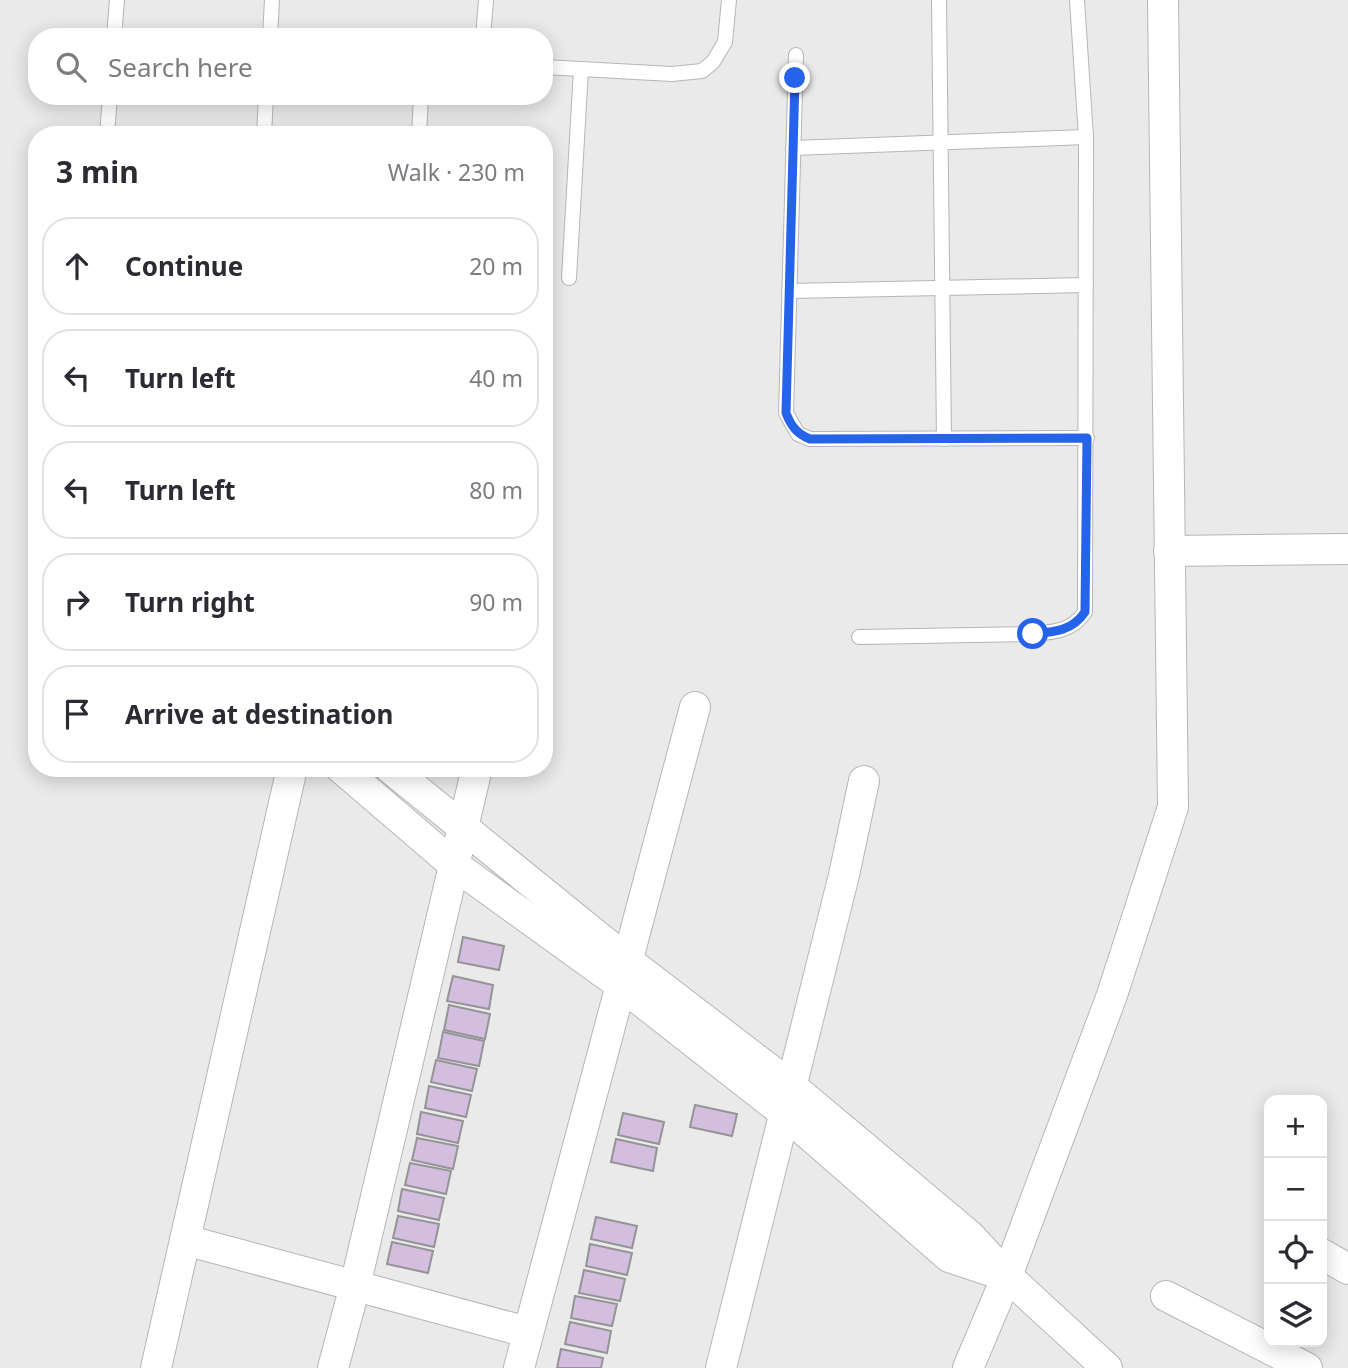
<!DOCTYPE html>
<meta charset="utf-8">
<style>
body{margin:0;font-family:"Noto Sans",sans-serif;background:#f7f7f7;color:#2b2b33}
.controls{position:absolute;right:21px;bottom:21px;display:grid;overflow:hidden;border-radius:14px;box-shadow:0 4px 18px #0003}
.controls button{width:63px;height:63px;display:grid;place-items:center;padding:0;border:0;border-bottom:2px solid #e1e1e2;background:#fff;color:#2b2b33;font:35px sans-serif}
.stop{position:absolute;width:21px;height:21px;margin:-16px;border:5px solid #2563eb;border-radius:50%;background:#fff}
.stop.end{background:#2563eb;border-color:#fff;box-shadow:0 2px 7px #0008}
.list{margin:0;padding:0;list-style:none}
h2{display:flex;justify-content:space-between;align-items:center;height:91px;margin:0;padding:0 28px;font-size:30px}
h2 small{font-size:23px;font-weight:400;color:#7c7c81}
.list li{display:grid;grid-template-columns:46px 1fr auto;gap:21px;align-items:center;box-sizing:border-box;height:98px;margin:0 14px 14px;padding:0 14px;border:2px solid #e1e1e2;border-radius:28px}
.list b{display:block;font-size:26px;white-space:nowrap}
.list em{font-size:23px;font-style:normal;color:#7c7c81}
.icon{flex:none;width:38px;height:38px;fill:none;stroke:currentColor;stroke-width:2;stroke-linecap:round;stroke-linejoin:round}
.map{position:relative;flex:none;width:1348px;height:1368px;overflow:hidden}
.search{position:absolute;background:#fff;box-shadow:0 4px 18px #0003;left:28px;top:28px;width:525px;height:77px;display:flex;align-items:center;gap:18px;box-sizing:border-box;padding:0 24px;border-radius:28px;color:#7c7c81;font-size:26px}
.panel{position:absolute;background:#fff;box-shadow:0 4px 18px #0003;left:28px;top:126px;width:525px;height:651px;border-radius:28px}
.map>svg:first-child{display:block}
</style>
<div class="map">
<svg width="1348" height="1368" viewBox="0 0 1348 1368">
<rect width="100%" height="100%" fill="#eaeaeb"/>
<g fill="#d4bee0" stroke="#949495" stroke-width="2">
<polygon points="463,937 504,946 499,970 458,962"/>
<polygon points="453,976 493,985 489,1009 447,1001"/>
<polygon points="449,1005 490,1014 485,1039 444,1030"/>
<polygon points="443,1032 484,1041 479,1066 438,1058"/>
<polygon points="436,1060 477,1069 472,1091 431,1082"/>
<polygon points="429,1086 471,1095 466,1117 425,1108"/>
<polygon points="695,1105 737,1114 732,1136 690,1127"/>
<polygon points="421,1112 463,1121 458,1143 417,1134"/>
<polygon points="623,1113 664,1122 659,1144 618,1135"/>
<polygon points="417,1138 458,1146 453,1169 412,1160"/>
<polygon points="616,1139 657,1148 653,1171 611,1162"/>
<polygon points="410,1163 451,1171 446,1194 405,1185"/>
<polygon points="402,1189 444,1198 439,1220 398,1211"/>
<polygon points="398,1216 439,1224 434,1247 393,1238"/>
<polygon points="596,1217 637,1226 632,1248 591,1239"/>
<polygon points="392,1242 433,1251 428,1273 387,1264"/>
<polygon points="590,1244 632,1253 627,1275 586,1266"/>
<polygon points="584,1270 625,1279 620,1301 579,1293"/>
<polygon points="575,1296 617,1304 612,1326 571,1318"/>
<polygon points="570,1322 611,1331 607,1353 565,1344"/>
<polygon points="561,1349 603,1358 601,1368 557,1368"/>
</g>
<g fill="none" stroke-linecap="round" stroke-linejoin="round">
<g stroke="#b6b6b8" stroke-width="16">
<g id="service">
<polyline points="939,0 944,439"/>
<polyline points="114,37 117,0"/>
<polyline points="270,37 272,0"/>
<polyline points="483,37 486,0"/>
<polyline points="796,55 786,413 798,434 810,439 1087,438"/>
<polyline points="544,67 672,74 702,71 713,62 725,42 729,0"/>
<polyline points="107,135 110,96"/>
<polyline points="264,135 266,96"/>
<polyline points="419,135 421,96"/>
<polyline points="793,148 1086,137"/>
<polyline points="569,278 581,69"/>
<polyline points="789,291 1086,285"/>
<path d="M 859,637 L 1033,634 C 1055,632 1072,631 1085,612 L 1086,137 L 1077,0"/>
</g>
</g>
<g stroke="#b6b6b8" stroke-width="32">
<g id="minor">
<polyline points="1169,551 1348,549"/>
<polyline points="341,768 453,864 622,986 783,1112 949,1257 1003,1275"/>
<polyline points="390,768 628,961 790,1085 969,1235 1007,1276 1107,1368"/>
<polyline points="185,1240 527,1332"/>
<polyline points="1322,1254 1348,1269"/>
<polyline points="1166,1296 1307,1368"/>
<polyline points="156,1368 292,768"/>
<polyline points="333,1368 355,1286 477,768"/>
<polyline points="519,1368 695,707"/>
<polyline points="721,1368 844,875 864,781"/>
<polyline points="968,1368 1007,1276 1112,995 1173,807 1163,0"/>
</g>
</g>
<use href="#service" stroke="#fff" stroke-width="14"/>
<use href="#minor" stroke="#fff" stroke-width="30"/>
</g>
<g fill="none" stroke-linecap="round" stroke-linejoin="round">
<path stroke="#2563eb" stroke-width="9" d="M 795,78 L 786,413 C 791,426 797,434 810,439 L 1087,438 L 1085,612 C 1072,631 1055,632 1033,634"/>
</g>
</svg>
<div class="controls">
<button>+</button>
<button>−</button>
<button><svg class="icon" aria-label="locate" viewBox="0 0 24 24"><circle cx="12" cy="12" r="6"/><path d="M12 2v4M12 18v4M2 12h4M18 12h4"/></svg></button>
<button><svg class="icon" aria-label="layers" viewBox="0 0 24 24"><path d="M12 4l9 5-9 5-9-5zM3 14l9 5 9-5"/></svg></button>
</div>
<div class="stop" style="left:1033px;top:634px"></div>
<div class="stop end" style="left:795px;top:78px"></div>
<div class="search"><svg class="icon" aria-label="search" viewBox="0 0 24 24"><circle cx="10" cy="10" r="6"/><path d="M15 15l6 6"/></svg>Search here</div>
<section class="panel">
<h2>3 min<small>Walk · 230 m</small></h2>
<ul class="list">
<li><svg class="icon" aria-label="ahead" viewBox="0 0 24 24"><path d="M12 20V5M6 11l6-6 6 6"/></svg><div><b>Continue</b></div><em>20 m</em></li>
<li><svg class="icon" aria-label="left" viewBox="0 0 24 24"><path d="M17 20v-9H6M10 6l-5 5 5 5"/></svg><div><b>Turn left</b></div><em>40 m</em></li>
<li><svg class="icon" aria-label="left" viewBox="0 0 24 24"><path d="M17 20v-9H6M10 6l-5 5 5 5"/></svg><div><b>Turn left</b></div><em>80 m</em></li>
<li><svg class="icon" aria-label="right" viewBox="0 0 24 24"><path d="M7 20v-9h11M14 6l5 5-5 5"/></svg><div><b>Turn right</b></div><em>90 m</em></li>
<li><svg class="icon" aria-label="arrive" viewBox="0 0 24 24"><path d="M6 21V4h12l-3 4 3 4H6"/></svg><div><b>Arrive at destination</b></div></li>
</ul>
</section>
</div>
